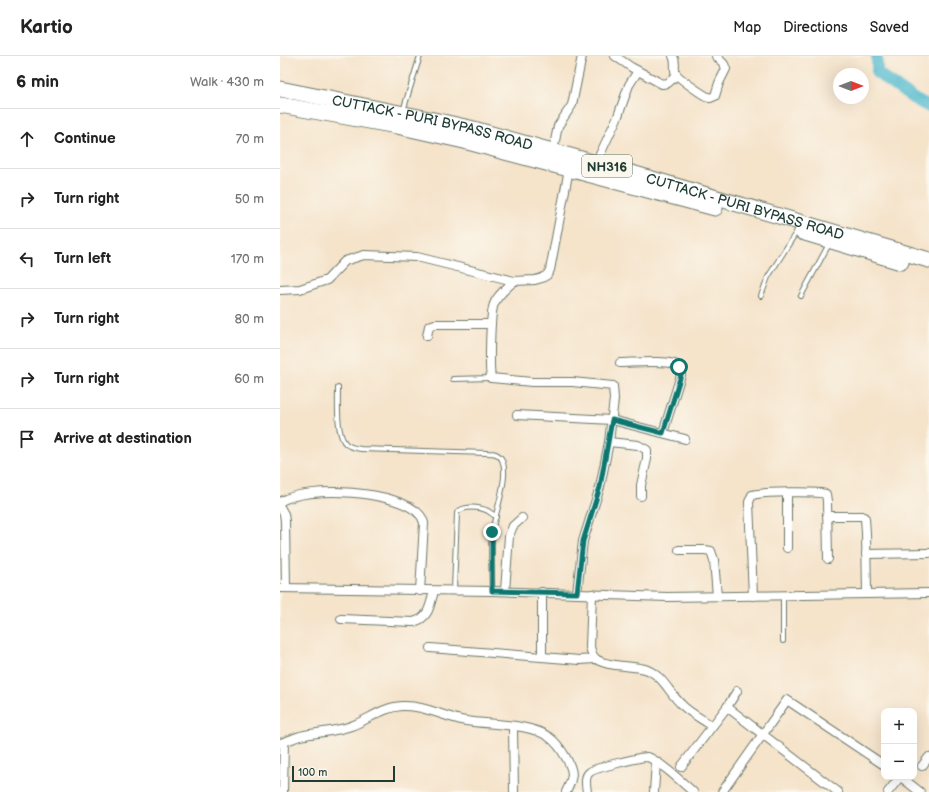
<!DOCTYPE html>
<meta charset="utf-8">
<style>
body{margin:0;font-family:"Balsamiq Sans",sans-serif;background:#f6f6f6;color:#222}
.controls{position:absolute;right:12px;bottom:12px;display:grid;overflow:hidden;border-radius:8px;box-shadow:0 4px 16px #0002}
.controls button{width:36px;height:36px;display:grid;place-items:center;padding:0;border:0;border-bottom:1px solid #e0e0e0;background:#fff;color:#222;font:20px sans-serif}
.compass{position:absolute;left:553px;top:12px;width:36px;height:36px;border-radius:50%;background:#fff;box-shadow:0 4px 16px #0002;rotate:90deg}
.scale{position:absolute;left:12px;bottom:10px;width:103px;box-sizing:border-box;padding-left:4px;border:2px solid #1f3d34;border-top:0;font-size:11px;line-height:14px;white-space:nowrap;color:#1f3d34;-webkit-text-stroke:3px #fbf7ec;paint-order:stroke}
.stop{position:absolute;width:12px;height:12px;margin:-9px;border:3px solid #0f766e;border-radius:50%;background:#fff}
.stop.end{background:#0f766e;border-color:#fff;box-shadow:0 1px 4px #0008}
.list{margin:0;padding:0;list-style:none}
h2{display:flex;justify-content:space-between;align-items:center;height:52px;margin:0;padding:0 16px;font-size:17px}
h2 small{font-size:13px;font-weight:400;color:#767676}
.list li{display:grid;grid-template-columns:26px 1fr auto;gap:12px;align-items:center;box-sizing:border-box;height:60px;padding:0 16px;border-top:1px solid #e0e0e0}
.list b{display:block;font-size:15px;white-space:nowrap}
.list em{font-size:13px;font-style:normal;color:#767676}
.icon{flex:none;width:22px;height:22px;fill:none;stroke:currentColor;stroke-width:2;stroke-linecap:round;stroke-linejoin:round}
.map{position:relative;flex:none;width:649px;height:736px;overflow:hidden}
header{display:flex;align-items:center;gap:24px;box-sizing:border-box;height:56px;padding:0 20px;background:#fff;border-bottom:1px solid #e0e0e0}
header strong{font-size:19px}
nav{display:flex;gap:22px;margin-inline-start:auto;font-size:14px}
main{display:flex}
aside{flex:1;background:#fff}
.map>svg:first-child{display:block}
</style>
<header>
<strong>Kartio</strong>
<nav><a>Map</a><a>Directions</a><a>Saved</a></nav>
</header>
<main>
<aside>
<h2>6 min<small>Walk · 430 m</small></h2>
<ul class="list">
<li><svg class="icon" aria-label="ahead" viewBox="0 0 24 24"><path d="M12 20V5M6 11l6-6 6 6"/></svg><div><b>Continue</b></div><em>70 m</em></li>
<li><svg class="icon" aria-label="right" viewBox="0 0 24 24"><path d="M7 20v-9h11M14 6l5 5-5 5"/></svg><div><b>Turn right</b></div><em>50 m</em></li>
<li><svg class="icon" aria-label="left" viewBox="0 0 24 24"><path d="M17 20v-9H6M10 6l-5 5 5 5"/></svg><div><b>Turn left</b></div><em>170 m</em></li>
<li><svg class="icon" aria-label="right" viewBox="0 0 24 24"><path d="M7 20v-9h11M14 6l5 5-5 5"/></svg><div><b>Turn right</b></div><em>80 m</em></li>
<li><svg class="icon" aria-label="right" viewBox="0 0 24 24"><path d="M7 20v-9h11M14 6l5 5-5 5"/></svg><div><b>Turn right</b></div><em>60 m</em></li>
<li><svg class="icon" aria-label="arrive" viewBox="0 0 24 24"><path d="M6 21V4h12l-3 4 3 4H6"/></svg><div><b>Arrive at destination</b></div></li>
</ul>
</aside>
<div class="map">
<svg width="649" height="736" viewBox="0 0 649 736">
<rect width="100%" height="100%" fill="#fbf7ec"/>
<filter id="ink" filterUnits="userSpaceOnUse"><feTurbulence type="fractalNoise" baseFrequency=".025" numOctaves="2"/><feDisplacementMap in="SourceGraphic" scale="8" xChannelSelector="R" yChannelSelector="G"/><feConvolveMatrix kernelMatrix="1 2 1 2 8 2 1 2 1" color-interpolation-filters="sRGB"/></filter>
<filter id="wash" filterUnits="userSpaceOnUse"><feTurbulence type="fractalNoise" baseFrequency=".012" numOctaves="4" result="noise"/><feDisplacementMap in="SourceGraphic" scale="16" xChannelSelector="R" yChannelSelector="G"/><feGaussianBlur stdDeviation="0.9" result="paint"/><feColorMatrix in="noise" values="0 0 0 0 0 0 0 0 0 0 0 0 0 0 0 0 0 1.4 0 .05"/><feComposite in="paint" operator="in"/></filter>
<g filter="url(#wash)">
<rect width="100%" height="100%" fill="#f5e3ca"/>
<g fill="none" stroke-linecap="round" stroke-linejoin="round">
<polyline stroke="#50b9ce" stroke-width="12" points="597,0 597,17 634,43 649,51"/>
</g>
</g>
<g filter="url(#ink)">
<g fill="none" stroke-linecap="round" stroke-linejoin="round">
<g stroke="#6a7768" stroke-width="6">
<g id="lane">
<polyline points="123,55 140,0"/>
<polyline points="481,240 488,221 517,175"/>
<polyline points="521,240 549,188"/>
<polyline points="173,323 211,322"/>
<path d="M 58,332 C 58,346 56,379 66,388 C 71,392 76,392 81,393 L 207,397 C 210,397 214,397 216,398 C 236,406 213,462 212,477 C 210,496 212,516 212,535"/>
<path d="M 174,534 L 177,457 C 183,449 200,451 208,455 C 211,457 214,459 216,461"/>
<polyline points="503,539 503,585"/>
</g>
</g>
<g stroke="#6a7768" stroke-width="10">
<g id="street">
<polyline points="335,0 351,11 382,28 388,27 397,19"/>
<path d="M 393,0 C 397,7 393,13 396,18 C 400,23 424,40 430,42 L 435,40 L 439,27 L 446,13 L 444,8 L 436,0"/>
<polyline points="273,95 278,70 292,49 302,0"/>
<polyline points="316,107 338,60 349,29 358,15"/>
<path d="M 234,225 C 228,231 217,239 214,248 C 210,257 209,311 211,322 L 252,326 L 292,326 L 333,330 L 334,343 L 329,386 L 320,431 L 303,485 L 297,537"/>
<polyline points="0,234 20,233 47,224 65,205 84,199 137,201 234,225 255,224 262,222 267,219 270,214 289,113"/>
<polyline points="147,280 149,270 155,268 211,268"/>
<path d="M 340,307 C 352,307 390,303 399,310 C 401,313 401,316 401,319 L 383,377"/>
<polyline points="237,359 332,364 405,383"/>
<polyline points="329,386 358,389 367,394 367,403 361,429 361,440"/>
<polyline points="507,437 507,492"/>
<path d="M 0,446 C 26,429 119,434 140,459 C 142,461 143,464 144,467 L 140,535"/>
<polyline points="0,451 4,458 5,465 6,532"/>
<polyline points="547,460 582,460 585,462 586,477 587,538"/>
<polyline points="399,494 425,494 431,495 434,504 437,540"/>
<polyline points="586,498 649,497"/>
<polyline points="0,532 212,535 387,541 649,537"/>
<polyline points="225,535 229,480 233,470 242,462"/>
<polyline points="262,536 262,601"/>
<path d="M 312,538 L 310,591 C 311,595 312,599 315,602 C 324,611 352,609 365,613 C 383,619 389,637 402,649 C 410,657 422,663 432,670"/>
<path d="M 473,540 L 469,446 L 472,439 C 481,436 538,435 546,438 L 547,445 L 548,503"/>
<path d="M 61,563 L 133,566 C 149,563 150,549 154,535"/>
<polyline points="150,592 299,604 315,603"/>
<polyline points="447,651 558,736"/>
<polyline points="233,671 234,736"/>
<path d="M 0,687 C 7,686 13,682 20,680 C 37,676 55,676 71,670 C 88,664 103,651 122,650 C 144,649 164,661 186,665 C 211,669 249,667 269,681 C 276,686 281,693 285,700 C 294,715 294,720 286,736"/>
<polyline points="642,710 649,701"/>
<polyline points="401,711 447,651 457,635"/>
<polyline points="621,721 640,736"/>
<polyline points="3,736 4,686"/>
<path d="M 307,736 C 306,729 304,720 310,716 C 314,712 361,701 367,701 C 378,703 404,728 413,736"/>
<polyline points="374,736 376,706"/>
<polyline points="442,736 507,644 604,709"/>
<polyline points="608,736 620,721"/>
</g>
</g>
<g stroke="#6a7768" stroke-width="17">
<g id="highway">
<path id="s1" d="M 0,33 L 154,64 L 190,72 L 355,118 L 649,204"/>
<polyline points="0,49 117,70 184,85 435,152"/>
<polyline points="522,176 621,206"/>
</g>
</g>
<use href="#lane" stroke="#fff" stroke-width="4"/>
<use href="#street" stroke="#fff" stroke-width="8"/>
<use href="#highway" stroke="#fff" stroke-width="15"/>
</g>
</g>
<g fill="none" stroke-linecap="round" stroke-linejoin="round" filter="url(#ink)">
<polyline stroke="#0f766e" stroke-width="5" points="212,476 212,535 297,537 303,485 320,431 332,364 383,377 401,319 401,314 399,311"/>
</g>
<g text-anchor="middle" stroke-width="3" stroke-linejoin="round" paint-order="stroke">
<rect fill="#fbf7ec" stroke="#61756b" stroke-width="1" x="302" y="99" width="50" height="22" rx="3"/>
<g font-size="13" font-weight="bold" fill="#1f3d34">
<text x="327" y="115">NH316</text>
</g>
<g font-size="14" fill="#1f3d34" stroke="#fbf7ec">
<text dy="5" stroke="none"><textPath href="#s1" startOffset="156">CUTTACK - PURI BYPASS ROAD</textPath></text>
<text dy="5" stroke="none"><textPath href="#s1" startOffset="480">CUTTACK - PURI BYPASS ROAD</textPath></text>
</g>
</g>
</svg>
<div class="controls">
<button>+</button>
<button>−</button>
</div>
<svg class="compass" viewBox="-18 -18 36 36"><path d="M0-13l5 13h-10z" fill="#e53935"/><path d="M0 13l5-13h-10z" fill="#767676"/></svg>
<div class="scale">100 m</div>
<div class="stop" style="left:399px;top:311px"></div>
<div class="stop end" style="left:212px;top:476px"></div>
</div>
</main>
